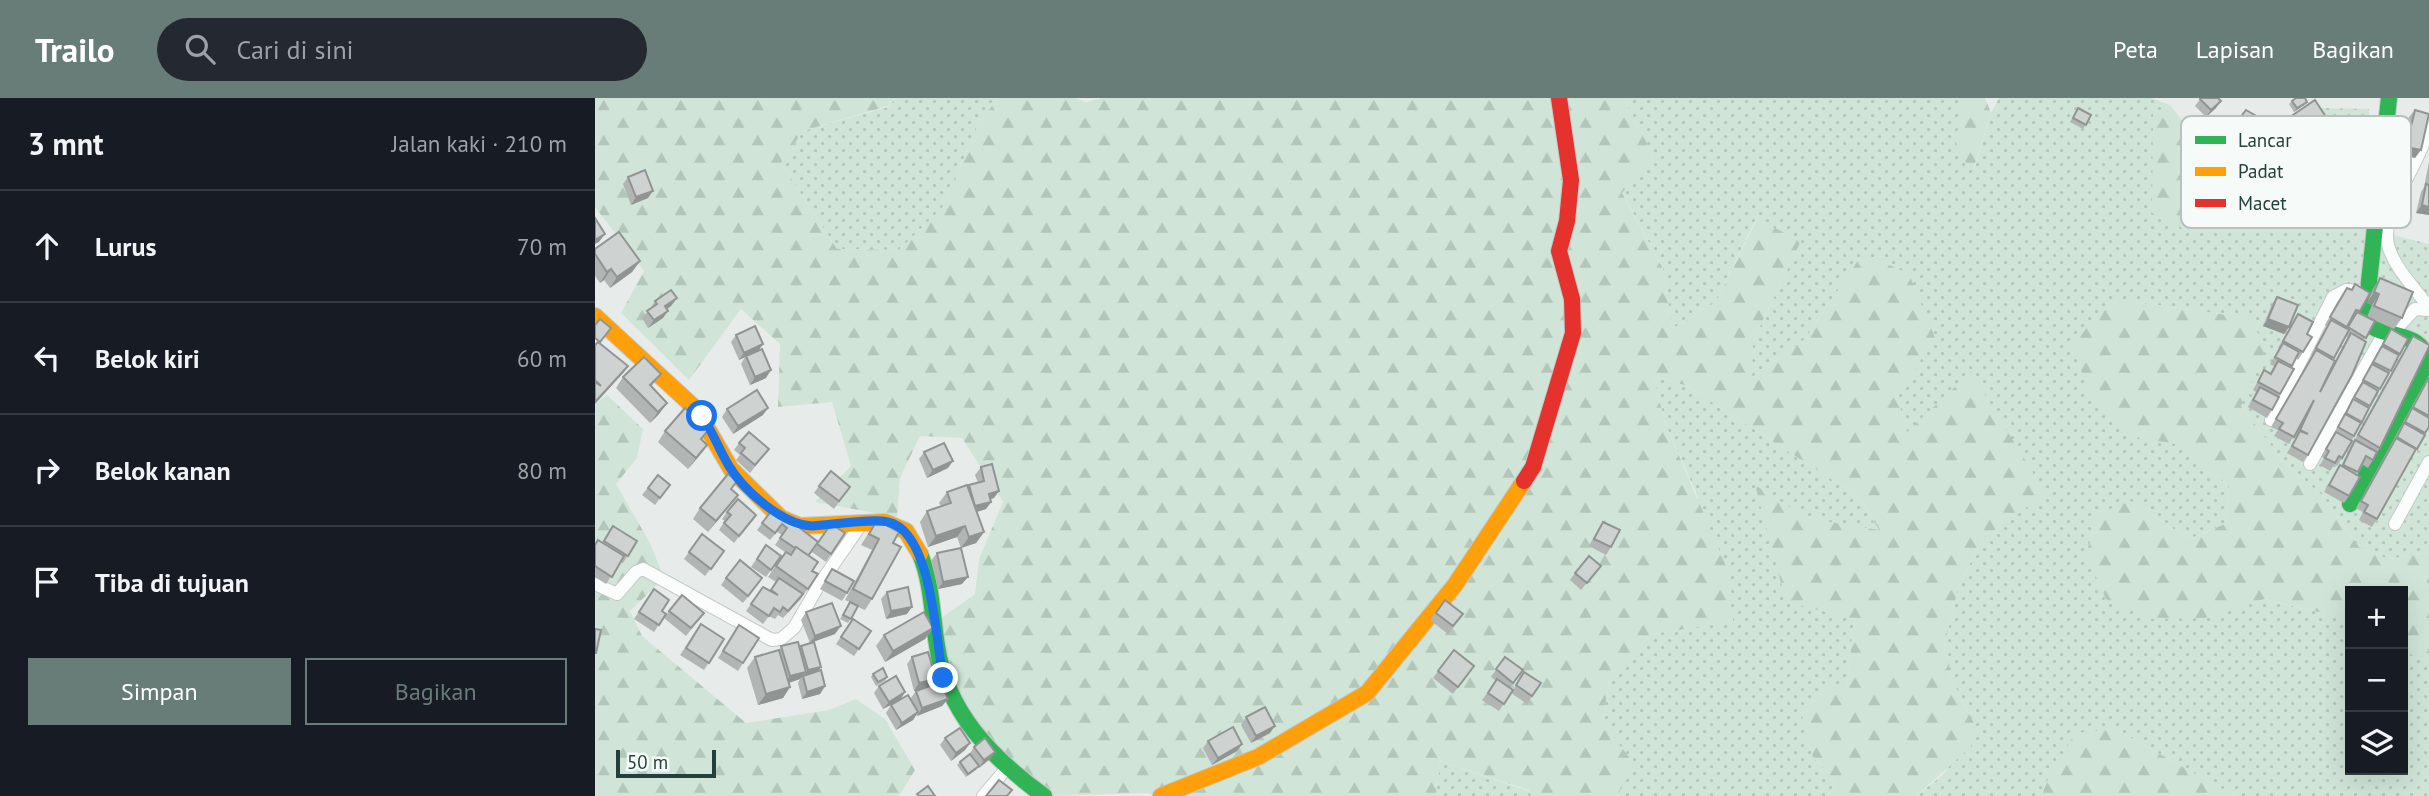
<!DOCTYPE html>
<html lang="id">
<meta charset="utf-8">
<style>
body{margin:0;font-family:"PT Sans",sans-serif;background:#242831;color:#f1f3f6}
.controls{position:absolute;right:21px;bottom:21px;display:grid;overflow:hidden;border-radius:0px;box-shadow:0 7px 28px #0002}
.controls button{width:63px;height:63px;display:grid;place-items:center;padding:0;border:0;border-bottom:2px solid #363941;background:#171b24;color:#f1f3f6;font:35px sans-serif}
.scale{position:absolute;left:21px;bottom:18px;width:100px;box-sizing:border-box;padding-left:7px;border:4px solid #24403a;border-top:0;font-size:19px;line-height:24px;white-space:nowrap;color:#24403a;-webkit-text-stroke:5px #f6faf8;paint-order:stroke}
.stop{position:absolute;width:21px;height:21px;margin:-16px;border:5px solid #1a73e8;border-radius:50%;background:#fff}
.stop.end{background:#1a73e8;border-color:#fff;box-shadow:0 2px 7px #0008}
.list{margin:0;padding:0;list-style:none}
h2{display:flex;justify-content:space-between;align-items:center;height:91px;margin:0;padding:0 28px;font-size:30px}
h2 small{font-size:23px;font-weight:400;color:#9ea1a6}
.list li{display:grid;grid-template-columns:46px 1fr auto;gap:21px;align-items:center;box-sizing:border-box;height:112px;padding:0 28px;border-top:2px solid #363941}
.list b{display:block;font-size:26px;white-space:nowrap}
.list em{font-size:23px;font-style:normal;color:#9ea1a6}
.actions{display:flex;gap:14px;padding:21px 28px}
.actions a{flex:1;padding:16px 0;border:2px solid #687c78;border-radius:0px;text-align:center;font-size:24px;color:#687c78}
.actions .main{background:#687c78;color:#fff}
.icon{flex:none;width:38px;height:38px;fill:none;stroke:currentColor;stroke-width:2;stroke-linecap:round;stroke-linejoin:round}
.map{position:relative;flex:none;width:1834px;height:698px;overflow:hidden}
header{display:flex;align-items:center;gap:42px;box-sizing:border-box;height:98px;padding:0 35px;background:#687c78;color:#fff}
header strong{font-size:33px}
nav{display:flex;gap:38px;margin-inline-start:auto;font-size:24px}
.search{width:490px;height:63px;background:#242831;display:flex;align-items:center;gap:18px;box-sizing:border-box;padding:0 24px;border-radius:38px;color:#9ea1a6;font-size:26px}
main{display:flex}
aside{flex:1;background:#171b24}
.map>svg:first-child{display:block}
</style>
<header>
<strong>Trailo</strong>
<div class="search"><svg class="icon" aria-label="search" viewBox="0 0 24 24"><circle cx="10" cy="10" r="6"/><path d="M15 15l6 6"/></svg>Cari di sini</div>
<nav><a>Peta</a><a>Lapisan</a><a>Bagikan</a></nav>
</header>
<main>
<aside>
<h2>3 mnt<small>Jalan kaki · 210 m</small></h2>
<ul class="list">
<li><svg class="icon" aria-label="ahead" viewBox="0 0 24 24"><path d="M12 20V5M6 11l6-6 6 6"/></svg><div><b>Lurus</b></div><em>70 m</em></li>
<li><svg class="icon" aria-label="left" viewBox="0 0 24 24"><path d="M17 20v-9H6M10 6l-5 5 5 5"/></svg><div><b>Belok kiri</b></div><em>60 m</em></li>
<li><svg class="icon" aria-label="right" viewBox="0 0 24 24"><path d="M7 20v-9h11M14 6l5 5-5 5"/></svg><div><b>Belok kanan</b></div><em>80 m</em></li>
<li><svg class="icon" aria-label="arrive" viewBox="0 0 24 24"><path d="M6 21V4h12l-3 4 3 4H6"/></svg><div><b>Tiba di tujuan</b></div></li>
</ul>
<div class="actions"><a class="main">Simpan</a><a>Bagikan</a></div>
</aside>
<div class="map">
<svg width="1834" height="698" viewBox="0 0 1834 698">
<defs>
<pattern id="grass-dots" width="8" height="8" patternUnits="userSpaceOnUse" patternTransform="scale(1.75)"><rect width="8" height="8" fill="#d0e5d8"/><path d="M2 2h.1M6 6h.1" fill="none" stroke="#b2c6ba" stroke-width="1.8" stroke-linecap="round"/></pattern>
<pattern id="forest-firs" width="22" height="20" patternUnits="userSpaceOnUse" patternTransform="scale(1.75)"><rect width="22" height="20" fill="#d0e5d8"/><path d="M5 1l3.5 6h-7zM16 11l3.5 6h-7z" fill="#b2c6ba"/></pattern>
</defs>
<rect width="100%" height="100%" fill="#e7ecea"/>
<g fill="url(#grass-dots)">
<polygon points="301,0 403,0 383,27 347,110 304,152 242,151 186,65 208,33 293,9"/>
<polygon points="1028,0 1369,0 1360,51 1379,71 1396,15 1404,0 1556,0 1575,7 1558,16 1675,114 1666,77 1718,84 1723,10 1774,11 1778,132 1834,146 1834,455 1793,461 1764,449 1727,397 1691,367 1646,308 1654,284 1653,220 1555,206 1513,204 1534,337 1587,347 1634,388 1630,426 1594,441 1536,403 1610,520 1668,501 1732,516 1755,527 1755,672 1808,672 1808,552 1834,565 1834,698 1640,698 1520,631 1451,685 1447,698 1321,698 1349,676 1379,625 1356,581 1351,540 1364,487 1389,439 1450,395 1312,335 1302,299 1340,239 1268,155 1210,241 1156,280 1158,243 1206,143 1161,121 1121,204 1077,231 1068,171 1027,94 1058,57"/>
<polygon points="1058,277 1092,288 1264,399 1284,433 1211,420 1161,388 1259,521 1252,589 1218,659 1240,682 1235,698 1023,698 1036,663 1007,624 1016,576 1056,536 1138,523 1102,397 1070,325"/>
<polygon points="845,663 933,693 937,698 841,698"/>
</g>
<g fill="url(#forest-firs)">
<polygon points="0,0 301,0 293,8 208,33 186,65 242,151 304,152 347,110 383,27 403,0 480,0 491,4 508,0 1028,0 1058,57 1027,95 1068,171 1077,231 1121,204 1162,121 1206,143 1158,243 1157,279 1210,241 1268,155 1314,176 1340,240 1302,299 1312,334 1376,274 1451,396 1389,439 1364,487 1351,540 1356,581 1379,625 1376,649 1321,698 1235,698 1240,682 1218,659 1206,614 1228,589 1252,589 1259,521 1191,504 1160,387 1211,420 1284,432 1264,399 1092,288 1058,277 1070,325 1132,470 1138,524 1056,536 1016,576 1007,624 1037,663 1023,698 937,698 933,692 845,663 841,698 558,698 554,695 454,698 399,656 355,595 342,523 380,496 384,461 408,404 367,340 325,338 305,380 302,419 220,404 256,368 237,304 183,309 185,246 146,211 94,282 26,215 49,173 0,109"/>
<polygon points="1369,0 1390,0 1396,15 1378,72 1359,51"/>
<polygon points="1575,7 1614,57 1666,77 1675,114 1651,131 1587,130 1557,115 1558,16"/>
<polygon points="1513,204 1555,206 1653,220 1672,249 1646,308 1691,367 1727,397 1764,449 1793,461 1834,455 1834,565 1808,552 1808,493 1755,493 1755,527 1732,516 1669,501 1610,520 1556,521 1511,501 1491,457 1502,416 1536,403 1594,441 1630,426 1634,388 1587,347 1534,338 1494,294 1477,248"/>
<polygon points="12,297 48,331 42,360 21,386 55,445 69,480 35,513 47,538 151,625 234,612 261,601 290,621 320,672 304,698 0,698 0,306"/>
<polygon points="1520,631 1640,698 1447,698 1451,685 1480,635"/>
</g>
<g fill="none" stroke-linecap="round" stroke-linejoin="round">
<g stroke="#c4c9c7" stroke-width="14">
<g id="street">
<path d="M 1834,30 C 1826,64 1785,114 1793,147 C 1799,170 1821,191 1834,210"/>
<polyline points="1676,322 1738,199 1751,192 1766,193"/>
<polyline points="1715,366 1788,237 1804,228 1820,211 1834,212"/>
<polyline points="1800,426 1834,364"/>
<polyline points="0,486 22,496 41,474 48,471 177,542 186,541 199,530 224,487 267,425"/>
<polyline points="388,698 412,670"/>
</g>
</g>
<g stroke="#c2cac7" stroke-width="18">
<g id="fast">
<path d="M 1755,406 L 1834,267 C 1827,228 1789,245 1766,220 L 1773,193 L 1794,0"/>
<path d="M 325,456 C 337,485 337,518 342,547 C 351,614 397,660 449,698"/>
</g>
</g>
<g stroke="#c2cac7" stroke-width="18">
<g id="slow">
<polyline points="0,218 101,311 136,371 186,420 205,428 290,424 311,433 325,456"/>
<polyline points="566,698 663,659 772,595 860,487 929,383"/>
</g>
</g>
<g stroke="#c2cac7" stroke-width="18">
<polyline id="jam" points="929,383 938,369 978,235 977,201 964,153 972,123 976,82 964,0"/>
</g>
<use href="#street" stroke="#fbfcfc" stroke-width="12"/>
<use href="#fast" stroke="#30b455" stroke-width="16"/>
<use href="#slow" stroke="#ff9f0a" stroke-width="16"/>
<use href="#jam" stroke="#e5322d" stroke-width="16"/>
</g>
<g fill="#b1b5b4" fill-rule="evenodd">
<polygon points="1606,0 1621,10 1611,19 1600,8"/>
<polygon points="1697,3 1712,4 1709,7 1699,14 1694,6"/>
<polygon points="1483,10 1496,17 1488,31 1475,24"/>
<polygon points="1651,12 1679,28 1666,48 1654,40 1651,44 1636,33"/>
<polygon points="1820,12 1820,60 1806,56 1814,19"/>
<polygon points="1695,19 1726,27 1712,36 1716,59 1698,70 1690,57 1689,66 1683,74 1665,71 1667,58 1672,51 1673,51 1674,42 1677,39 1688,53 1693,46 1700,41 1690,26"/>
<polygon points="1834,64 1834,117 1821,115 1826,94 1829,89"/>
<polygon points="1641,66 1655,75 1653,78 1641,82 1638,70"/>
<polygon points="1624,69 1635,79 1624,83 1621,73"/>
<polygon points="33,79 53,100 36,107 28,86"/>
<polygon points="0,156 45,163 37,174 15,190 9,182 5,185 0,178"/>
<polygon points="1785,180 1807,220 1799,231 1772,219 1777,207 1772,205 1778,191"/>
<path d="M 1760,186 L 1775,195 L 1764,215 L 1780,223 L 1769,242 L 1713,357 L 1708,364 L 1692,355 L 1701,340 L 1700,339 L 1707,324 L 1694,346 L 1679,338 L 1683,332 L 1676,329 L 1717,258 L 1716,257 L 1732,228 L 1730,227 L 1747,197 L 1752,190 L 1756,192 ZM 1750,238 L 1753,239 L 1740,263 L 1738,261 Z"/>
<polygon points="1682,199 1694,229 1689,236 1668,228 1677,206"/>
<polygon points="82,200 76,208 72,211 68,220 53,230 47,220 55,211 60,203"/>
<polygon points="1703,216 1712,236 1708,254 1703,262 1701,260 1696,269 1699,271 1677,312 1672,320 1653,309 1661,294 1658,292 1669,272 1675,275 1679,268 1675,266 1684,251 1683,250"/>
<polygon points="1796,231 1813,241 1747,360 1742,368 1740,366 1735,373 1725,367 1729,360 1726,359 1791,239"/>
<polygon points="141,237 168,246 163,253 171,280 155,287 146,266 150,259 144,262 136,244"/>
<polygon points="1818,238 1785,350 1773,370 1767,366 1761,376 1754,398 1749,405 1729,394 1740,375 1745,367 1746,368 1755,350"/>
<polygon points="66,276 56,289 72,305 64,316 55,325 21,290 28,279"/>
<polygon points="1834,277 1834,329 1777,429 1764,422 1768,414 1761,410"/>
<polygon points="132,311 168,317 138,336 127,319"/>
<polygon points="114,331 107,342 104,358 93,371 63,344 70,333"/>
<polygon points="144,345 174,351 155,375 141,362 145,357 139,352"/>
<polygon points="329,354 353,370 332,380 324,361"/>
<polygon points="386,369 399,400 395,401 396,404 391,411 382,414 389,434 381,445 366,450 362,439 333,449 325,424 332,413 346,408 344,405 352,394 383,385 380,377"/>
<polygon points="63,377 75,387 60,407 47,397"/>
<polygon points="224,388 255,389 239,411 219,395"/>
<polygon points="136,391 143,397 113,434 98,421 105,410"/>
<polygon points="179,410 213,458 217,473 223,476 205,502 188,520 183,517 180,521 174,518 168,526 151,513 168,489 175,493 181,484 173,479 190,454 180,447 187,437 182,434 175,442 162,432"/>
<polygon points="132,414 161,417 139,445 124,432 130,423 127,421"/>
<polygon points="282,422 298,445 277,501 270,512 263,509 253,525 245,521 255,504 250,502 277,452 266,447"/>
<polygon points="1008,424 1016,449 1011,457 994,448 1003,431"/>
<polygon points="236,426 250,435 231,464 217,454"/>
<polygon points="18,428 42,443 28,465 25,464 11,486 0,479 0,446 7,445"/>
<polygon points="107,436 129,453 110,478 89,461"/>
<polygon points="171,447 186,458 171,479 156,469"/>
<polygon points="342,455 367,486 343,491 336,463"/>
<polygon points="1006,468 986,492 975,482 980,475"/>
<polygon points="237,471 252,495 247,503 225,491"/>
<polygon points="131,480 162,487 148,505 126,487"/>
<polygon points="59,491 67,513 71,516 59,534 39,521"/>
<polygon points="292,494 312,516 291,521 286,501"/>
<polygon points="850,502 868,516 853,536 835,522"/>
<polygon points="74,513 109,515 91,538 69,520"/>
<polygon points="211,514 240,536 215,545 206,522"/>
<polygon points="258,521 276,533 259,558 241,546"/>
<polygon points="106,526 129,541 109,572 85,557"/>
<polygon points="144,527 148,565 143,573 123,560"/>
<polygon points="338,530 330,541 290,564 281,548 289,537"/>
<polygon points="186,548 204,550 206,548 226,569 223,573 230,588 225,596 207,601 203,585 205,581 194,585 195,589 188,600 163,607 152,570 160,559 184,552"/>
<polygon points="859,552 879,568 858,596 838,580"/>
<polygon points="317,559 336,587 353,601 347,608 322,618 321,617 318,622 301,632 291,615 296,607 288,611 279,595 284,588 310,594 305,602 317,603 316,600 321,593 329,590 319,593 312,566"/>
<polygon points="910,559 928,572 915,590 918,592 929,574 946,585 932,606 916,595 904,613 887,602 901,583 896,579"/>
<polygon points="278,576 292,579 290,583 281,588 276,579"/>
<polygon points="651,619 675,635 656,645 646,627"/>
<polygon points="350,640 375,645 370,652 356,663 345,647"/>
<polygon points="613,643 642,653 617,667 608,650"/>
<polygon points="379,649 400,654 395,661 384,670 383,669 381,672 371,679 362,667 365,664 374,657"/>
</g>
<g fill="#909492">
<polygon points="1626,3 1621,10 1611,19 1616,12"/>
<polygon points="1712,4 1709,7 1699,14 1702,10"/>
<polygon points="1731,19 1726,27 1705,41 1710,33"/>
<polygon points="1811,49 1826,52 1820,60 1806,56"/>
<polygon points="1722,51 1716,59 1698,70 1703,63"/>
<polygon points="1670,64 1689,66 1683,74 1665,71"/>
<polygon points="1655,75 1653,78 1641,82 1644,78"/>
<polygon points="1638,76 1635,79 1624,83 1627,79"/>
<polygon points="58,93 53,100 36,107 41,99"/>
<polygon points="1827,107 1834,109 1834,117 1821,115"/>
<polygon points="10,136 4,144 0,146 0,142"/>
<polygon points="45,163 37,174 15,190 22,179"/>
<polygon points="16,171 9,182 5,185 12,174"/>
<polygon points="1779,194 1784,196 1777,207 1772,205"/>
<polygon points="82,200 76,208 65,215 70,208"/>
<polygon points="73,213 68,220 53,230 59,222"/>
<polygon points="1673,221 1694,229 1689,236 1668,228"/>
<polygon points="168,246 163,253 144,262 149,255"/>
<polygon points="33,268 28,275 0,306 0,304"/>
<polygon points="176,272 171,280 155,287 160,279"/>
<polygon points="72,305 64,316 55,325 63,314"/>
<polygon points="173,310 168,317 138,336 143,328"/>
<polygon points="112,347 104,358 93,371 101,360"/>
<polygon points="358,363 353,370 332,380 338,372"/>
<polygon points="404,393 399,400 389,403 394,396"/>
<polygon points="143,397 135,407 113,434 121,423"/>
<polygon points="396,404 391,411 374,416 379,408"/>
<polygon points="370,428 362,439 333,449 341,438"/>
<polygon points="389,434 381,445 366,450 374,439"/>
<polygon points="373,479 367,486 343,491 348,484"/>
<polygon points="317,509 312,516 291,521 296,513"/>
<polygon points="246,528 240,536 215,545 220,538"/>
<polygon points="338,530 330,541 290,564 298,553"/>
<polygon points="226,569 221,576 208,580 213,572"/>
<polygon points="211,574 205,581 190,586 195,578"/>
<polygon points="341,581 336,588 319,593 324,585"/>
<polygon points="230,588 225,596 207,601 212,594"/>
<polygon points="195,589 188,600 163,607 171,596"/>
<polygon points="310,594 305,602 288,611 294,604"/>
<polygon points="353,601 347,608 322,618 327,610"/>
<polygon points="323,614 318,622 301,632 307,625"/>
<polygon points="680,628 675,635 656,645 661,638"/>
<polygon points="375,645 370,652 356,663 361,655"/>
<polygon points="647,646 642,653 617,667 623,660"/>
<polygon points="400,654 395,661 384,670 389,662"/>
</g>
<g fill="#ced3d1" stroke="#909492" stroke-width="2">
<polygon points="1606,0 1623,0 1626,3 1616,12 1605,1"/>
<polygon points="1701,0 1710,0 1712,4 1702,10 1697,3"/>
<polygon points="1720,2 1731,19 1710,33 1722,51 1703,63 1693,46 1707,37 1695,19"/>
<polygon points="1483,10 1496,17 1491,27 1478,20"/>
<polygon points="1651,12 1679,28 1671,41 1659,33 1657,36 1641,25"/>
<polygon points="1820,12 1834,16 1826,52 1811,49"/>
<polygon points="50,72 58,93 41,99 33,79"/>
<polygon points="1831,86 1834,87 1834,109 1827,107"/>
<polygon points="0,120 10,136 0,142"/>
<polygon points="24,134 45,163 22,179 16,171 12,174 0,156 0,151"/>
<polygon points="1785,180 1818,194 1807,220 1779,208 1784,196 1779,194"/>
<polygon points="1760,186 1775,195 1765,213 1761,212 1752,229 1735,219 1752,190 1757,192"/>
<polygon points="76,192 82,200 70,208 73,213 59,222 52,213 62,206 60,203"/>
<polygon points="1682,199 1703,207 1694,229 1673,221"/>
<polygon points="1762,214 1780,223 1771,240 1753,229"/>
<polygon points="1703,216 1718,224 1712,236 1717,239 1708,254 1688,243"/>
<polygon points="5,221 16,230 5,244 0,240 0,227"/>
<polygon points="1736,222 1754,232 1739,260 1721,250"/>
<polygon points="160,228 168,246 149,255 141,237"/>
<polygon points="1796,231 1813,241 1805,256 1788,246"/>
<polygon points="1756,235 1771,244 1757,277 1713,357 1697,348 1705,333 1713,336 1705,332 1719,302 1699,339 1684,331 1688,325 1681,321 1721,252 1740,263 1725,294"/>
<polygon points="1818,238 1834,247 1834,249 1785,350 1763,337"/>
<polygon points="3,244 33,268 0,304 0,284 6,288 0,282 0,247"/>
<polygon points="1688,245 1704,254 1697,268 1680,259"/>
<polygon points="1787,248 1804,257 1796,273 1778,264"/>
<polygon points="167,251 176,272 160,279 151,258"/>
<polygon points="49,259 66,276 55,287 72,305 63,314 28,279"/>
<polygon points="1683,263 1699,271 1685,296 1663,284 1669,272 1676,276"/>
<polygon points="1777,266 1794,275 1785,291 1768,282"/>
<polygon points="1834,279 1834,318 1818,309"/>
<polygon points="1768,284 1783,293 1775,308 1759,299"/>
<polygon points="1665,289 1684,299 1677,312 1658,302"/>
<polygon points="162,292 173,310 143,328 132,311"/>
<polygon points="1758,301 1774,310 1767,324 1751,315"/>
<polygon points="90,310 114,331 106,341 112,347 101,360 70,333"/>
<polygon points="1817,310 1834,320 1834,329 1830,335 1810,324"/>
<polygon points="1750,316 1766,325 1759,338 1743,329"/>
<polygon points="1809,325 1830,337 1822,351 1802,339"/>
<polygon points="154,334 174,351 160,367 146,355 150,350 144,345"/>
<polygon points="1741,334 1757,343 1747,360 1744,358 1740,365 1730,360 1734,353 1731,351"/>
<polygon points="1801,340 1821,351 1782,421 1769,414 1773,407 1766,403"/>
<polygon points="1760,342 1782,354 1778,362 1771,358 1763,374 1748,367"/>
<polygon points="349,345 358,363 338,372 329,354"/>
<polygon points="397,366 404,393 394,396 396,404 380,408 374,387 389,383 386,369"/>
<polygon points="1745,367 1765,379 1754,398 1734,387"/>
<polygon points="236,373 255,389 244,403 224,388"/>
<polygon points="133,376 142,383 136,391 143,397 121,423 105,410"/>
<polygon points="63,377 75,387 65,400 53,390"/>
<polygon points="372,387 389,434 374,439 370,428 341,438 332,413 356,405 352,394"/>
<polygon points="143,401 161,417 144,438 129,425 136,417 132,414"/>
<polygon points="179,410 223,444 213,458 201,449 200,450 185,440 192,430 187,426 180,435 167,425"/>
<polygon points="282,422 304,434 298,445 306,449 277,501 258,491 284,441 274,436"/>
<polygon points="1008,424 1025,432 1016,449 999,441"/>
<polygon points="236,426 250,435 236,456 222,446"/>
<polygon points="18,428 42,443 33,458 9,443"/>
<polygon points="107,436 129,453 116,471 94,454"/>
<polygon points="3,442 29,458 17,479 0,468 0,447"/>
<polygon points="171,447 186,458 176,472 162,461"/>
<polygon points="201,449 223,464 217,473 223,476 213,491 181,468 191,454 196,457"/>
<polygon points="366,450 373,479 348,484 342,455"/>
<polygon points="994,458 1006,468 992,485 980,475"/>
<polygon points="145,462 167,480 153,498 131,480"/>
<polygon points="237,471 259,483 252,495 230,483"/>
<polygon points="184,480 208,496 193,513 188,509 185,514 179,510 174,518 156,506 168,489 183,497 176,492"/>
<polygon points="313,489 317,509 296,513 292,494"/>
<polygon points="59,491 74,502 67,513 71,516 64,527 44,514"/>
<polygon points="87,497 109,515 96,530 74,513"/>
<polygon points="850,502 868,516 858,528 841,515"/>
<polygon points="255,504 263,508 256,521 248,517"/>
<polygon points="237,505 246,528 220,538 211,514"/>
<polygon points="329,514 338,530 298,553 289,537"/>
<polygon points="258,521 276,533 264,551 246,539"/>
<polygon points="106,526 129,541 114,565 91,550"/>
<polygon points="144,527 164,540 148,565 128,553"/>
<polygon points="0,531 6,532 1,555 0,555"/>
<polygon points="203,544 211,574 195,578 186,548"/>
<polygon points="219,544 226,569 213,572 206,548"/>
<polygon points="184,552 195,589 171,596 160,559"/>
<polygon points="859,552 879,568 863,589 843,573"/>
<polygon points="333,554 341,581 324,585 317,559"/>
<polygon points="910,559 928,572 918,585 901,571"/>
<polygon points="288,570 292,579 283,584 278,576"/>
<polygon points="226,572 230,588 212,594 208,578"/>
<polygon points="929,574 946,585 937,598 921,587"/>
<polygon points="301,578 310,594 294,604 284,588"/>
<polygon points="902,581 918,592 909,606 893,595"/>
<polygon points="346,584 353,601 327,610 321,593"/>
<polygon points="313,597 323,614 307,625 296,607"/>
<polygon points="670,609 680,628 661,638 651,619"/>
<polygon points="638,629 647,646 623,660 613,643"/>
<polygon points="365,630 375,645 361,655 350,640"/>
<polygon points="390,640 400,654 389,662 379,649"/>
<polygon points="375,656 384,668 373,676 365,664"/>
<polygon points="404,682 417,692 412,698 391,698"/>
<polygon points="333,688 340,698 324,698 322,696"/>
</g>
<g fill="none" stroke-linecap="round" stroke-linejoin="round">
<path stroke="#1a73e8" stroke-width="9" d="M 107,318 C 118,334 124,352 134,368 C 149,393 188,427 217,428 C 235,427 277,420 293,424 C 337,433 341,543 348,580"/>
</g>
<rect x="1586" y="18" width="230" height="112" rx="10" fill="#f6faf8" stroke="#b7c2bf" stroke-width="2"/>
<rect x="1600" y="38" width="31" height="8" fill="#30b455"/>
<rect x="1600" y="69" width="31" height="9" fill="#ff9f0a"/>
<rect x="1600" y="101" width="31" height="8" fill="#e5322d"/>
<g font-size="19" fill="#24403a">
<text x="1643" y="49">Lancar</text>
<text x="1643" y="80">Padat</text>
<text x="1643" y="112">Macet</text>
</g>
</svg>
<div class="controls">
<button>+</button>
<button>−</button>
<button><svg class="icon" aria-label="layers" viewBox="0 0 24 24"><path d="M12 4l9 5-9 5-9-5zM3 14l9 5 9-5"/></svg></button>
</div>
<div class="scale">50 m</div>
<div class="stop" style="left:107px;top:318px"></div>
<div class="stop end" style="left:348px;top:580px"></div>
</div>
</main>
